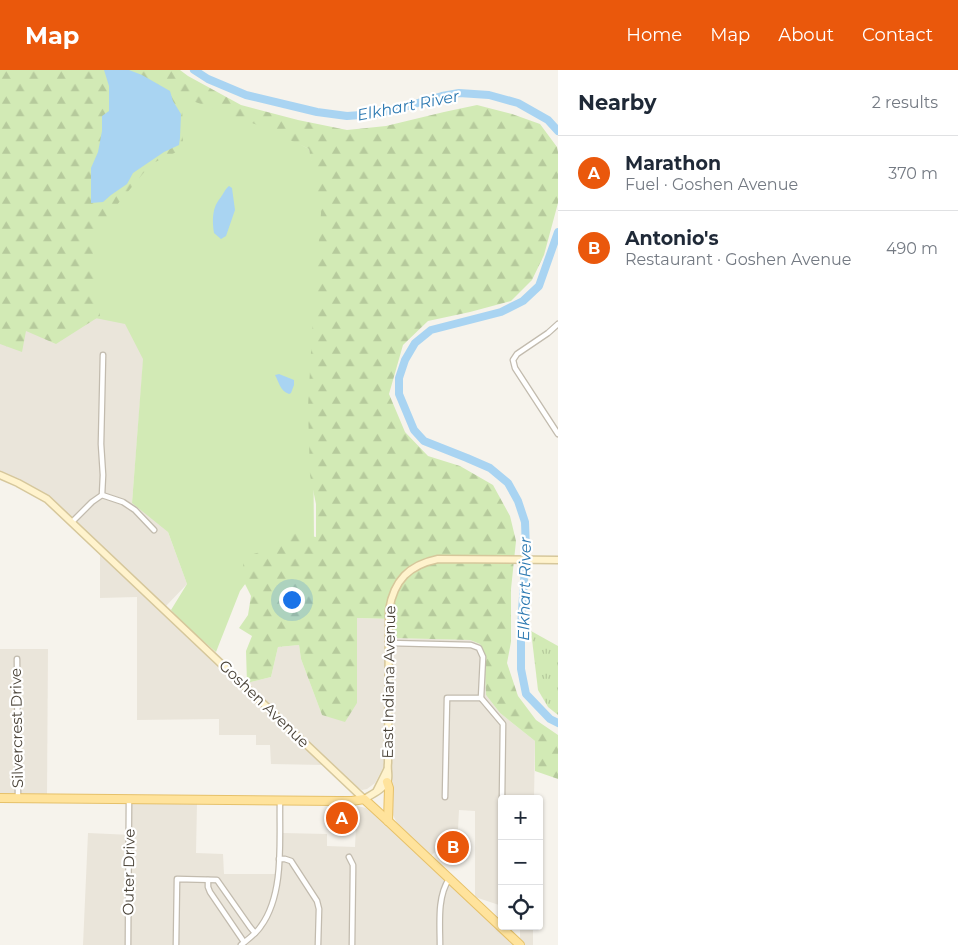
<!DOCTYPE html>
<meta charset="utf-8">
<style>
body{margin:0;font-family:Montserrat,sans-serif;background:#f2f2f3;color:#1f2937}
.controls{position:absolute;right:15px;bottom:15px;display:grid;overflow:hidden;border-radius:5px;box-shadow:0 1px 4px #0004}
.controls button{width:45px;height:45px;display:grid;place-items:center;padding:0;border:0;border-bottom:1px solid #e0e1e3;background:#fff;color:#1f2937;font:25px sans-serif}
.you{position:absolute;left:291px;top:529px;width:18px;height:18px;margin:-12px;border:4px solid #fff;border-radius:50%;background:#1a73e8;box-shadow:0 0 0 8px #1a73e833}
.badge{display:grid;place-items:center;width:32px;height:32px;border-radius:50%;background:#ea580c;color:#fff;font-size:16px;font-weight:700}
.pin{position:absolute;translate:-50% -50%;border:2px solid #fff;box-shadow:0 1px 5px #0006}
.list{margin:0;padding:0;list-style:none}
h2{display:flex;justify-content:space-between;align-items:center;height:65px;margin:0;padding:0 20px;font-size:21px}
h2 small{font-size:16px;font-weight:400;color:#747a83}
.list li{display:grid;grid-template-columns:32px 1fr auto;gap:15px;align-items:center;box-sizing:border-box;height:75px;padding:0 20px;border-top:1px solid #e0e1e3}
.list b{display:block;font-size:19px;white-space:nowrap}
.list p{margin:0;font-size:16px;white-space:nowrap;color:#747a83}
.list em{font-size:16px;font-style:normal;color:#747a83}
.icon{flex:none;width:28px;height:28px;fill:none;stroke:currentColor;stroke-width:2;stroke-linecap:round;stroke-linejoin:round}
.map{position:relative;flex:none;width:558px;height:875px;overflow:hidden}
header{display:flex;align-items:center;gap:30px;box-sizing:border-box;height:70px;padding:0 25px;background:#ea580c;color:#fff}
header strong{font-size:24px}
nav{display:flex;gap:28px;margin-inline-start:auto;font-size:18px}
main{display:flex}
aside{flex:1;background:#fff}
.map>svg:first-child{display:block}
</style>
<header>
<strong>Map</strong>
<nav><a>Home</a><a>Map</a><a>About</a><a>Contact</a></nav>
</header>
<main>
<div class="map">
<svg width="558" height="875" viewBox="0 0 558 875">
<defs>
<pattern id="forest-firs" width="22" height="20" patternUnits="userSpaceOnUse" patternTransform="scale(1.25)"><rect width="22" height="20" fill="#d2eab5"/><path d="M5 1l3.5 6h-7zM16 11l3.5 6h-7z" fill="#b6ca9c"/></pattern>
<pattern id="park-tufts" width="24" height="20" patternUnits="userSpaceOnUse" patternTransform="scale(1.25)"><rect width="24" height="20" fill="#d2eab5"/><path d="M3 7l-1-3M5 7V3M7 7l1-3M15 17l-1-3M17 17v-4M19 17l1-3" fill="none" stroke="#b6ca9c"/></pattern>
</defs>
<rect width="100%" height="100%" fill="#f6f3ec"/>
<g fill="#eae5da">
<polygon points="0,30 126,247 144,281 132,433 165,454 187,514 165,537 49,426 0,404"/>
<polygon points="100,482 325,695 271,694 270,675 256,675 256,665 219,665 219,649 137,650 137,527 100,528"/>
<polygon points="357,548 385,549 385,694 375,713 367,719 362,720 356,717 247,613 271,607 278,577 299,575 301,589 322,645 357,633"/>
<polygon points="393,568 470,570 480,574 484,583 486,625 500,643 535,671 534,729 502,729 502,836 475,827 475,741 459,740 458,759 431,786 398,755 391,741"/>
<polygon points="0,579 48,579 47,726 0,725"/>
<polygon points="132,732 197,733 196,783 223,784 224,804 276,804 283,763 327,764 327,776 355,777 357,736 366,738 391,758 515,875 83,875 88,763 132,765"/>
<polygon points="520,856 533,856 533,875 525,875 520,870"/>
</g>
<polygon fill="#d2eab5" points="169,5 309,79 326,147 313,352 314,472 265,487 240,521 216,582 187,557 171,540 187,514 168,462 132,433 143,289 125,254 90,247 73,155"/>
<polygon fill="url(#forest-firs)" points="0,0 180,0 188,6 241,35 298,50 347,60 386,56 444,42 477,35 512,44 540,54 557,77 558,82 558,133 544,185 532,210 511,231 470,242 428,251 403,275 389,324 405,362 428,386 460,396 493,415 510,446 516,471 511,519 511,572 507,593 518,626 536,650 558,665 558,709 535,701 535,671 500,643 486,625 484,583 480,574 470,570 393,568 392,549 357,548 357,633 345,652 322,645 301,589 299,575 278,577 271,607 247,613 246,581 252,566 239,558 248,545 251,526 243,510 243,487 267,480 291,462 316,467 316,434 310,405 308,337 313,245 321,143 309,79 277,64 271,60 182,27 183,79 151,94 91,166 100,246 56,274 26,261 22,282 0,274"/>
<polygon fill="url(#park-tufts)" points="531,561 558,576 558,645 548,637 538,620"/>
<g fill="#a9d4f2">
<polygon points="104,0 129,0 142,5 170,21 173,31 181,44 180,68 179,75 164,82 133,103 127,114 111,125 103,132 91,133 91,98 98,82 102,61 102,46 109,41 109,16"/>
<path d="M 229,116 L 232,118 L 235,140 L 226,166 L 221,169 L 214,163 C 212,150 212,137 221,127 C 224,123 225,119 229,116 Z"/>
<path d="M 279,304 L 294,310 L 294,315 L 291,323 L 289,324 C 280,321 279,312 275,305 Z"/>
</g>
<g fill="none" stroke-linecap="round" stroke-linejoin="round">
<g stroke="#a9d4f2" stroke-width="8">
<polyline points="194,0 208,9 246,25 317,42 347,46 375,44 397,39 442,26 459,23 489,25 518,33 548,50 558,61"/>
<polyline points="558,162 539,216 523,231 501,242 431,260 415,273 405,290 399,308 399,324 414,360 424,371 467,388 490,398 508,413 518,431 525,452 526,480 521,557 521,599 526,624 550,649 558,653"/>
</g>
<g stroke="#c2bbae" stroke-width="7">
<g id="street">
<polyline points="558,254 548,263 517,284 513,290 515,298 558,364"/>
<polyline points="102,425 123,432 135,440 154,460"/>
<polyline points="72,452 92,432 102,425 103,405 101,374 103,285"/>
<polyline points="389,573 471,575 479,578 483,587 481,628 503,654 502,729"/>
<polyline points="17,589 18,728"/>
<polyline points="445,727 447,628 481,628"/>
<polyline points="349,787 353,795 353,801 352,875"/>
<polyline points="279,789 285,789 291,791 317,831 319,839 318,875"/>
<polyline points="208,810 208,817 210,822 244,872"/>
<polyline points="500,856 502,847"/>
<polyline points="128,875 129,729"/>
<polyline points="176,875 177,809 217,810 250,857 255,863"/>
<path d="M 241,875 C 248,869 256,864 261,856 C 285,823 279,769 280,731"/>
<path d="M 440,875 C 440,854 437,827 449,809"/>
</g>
</g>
<g stroke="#d6c79b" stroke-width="9">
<g id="secondary">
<path d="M 0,405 L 18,413 L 47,429 L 364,729 C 371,725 386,718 388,709 C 389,704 387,699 388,693 L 389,540 C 394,510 409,495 438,489 L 558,490"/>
<polyline points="377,720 387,700"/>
</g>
</g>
<g stroke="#e6c16a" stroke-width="10">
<g id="primary">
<polyline points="387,712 389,718 388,751"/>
<polyline points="0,728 339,731 352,731 364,729 388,751 520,875"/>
</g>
</g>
<use href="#street" stroke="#fff" stroke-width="4.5"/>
<use href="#secondary" stroke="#fff3cd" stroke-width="6"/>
<use href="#primary" stroke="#ffe39c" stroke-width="8"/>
</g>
<g text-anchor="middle" stroke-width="4.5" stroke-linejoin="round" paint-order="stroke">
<g font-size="15" fill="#4b4439" stroke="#fff">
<text transform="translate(389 612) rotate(-89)" y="5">East Indiana Avenue</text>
<text transform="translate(264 634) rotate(44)" y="5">Goshen Avenue</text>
<text transform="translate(17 658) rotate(-91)" y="5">Silvercrest Drive</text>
<text transform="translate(129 802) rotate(-89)" y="5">Outer Drive</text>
</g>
<g font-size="16" font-style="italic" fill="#2e7ab2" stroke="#fff">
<text transform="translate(408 35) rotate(-11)" y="6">Elkhart River</text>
<text transform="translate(524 519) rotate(-89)" y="6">Elkhart River</text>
</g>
</g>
</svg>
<div class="controls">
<button>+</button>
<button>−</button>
<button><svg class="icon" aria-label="locate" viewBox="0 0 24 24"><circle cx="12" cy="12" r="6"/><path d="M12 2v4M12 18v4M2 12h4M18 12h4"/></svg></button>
</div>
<div class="you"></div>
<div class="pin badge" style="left:342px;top:748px">A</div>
<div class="pin badge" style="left:453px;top:777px">B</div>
</div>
<aside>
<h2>Nearby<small>2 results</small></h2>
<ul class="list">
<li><span class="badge">A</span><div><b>Marathon</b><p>Fuel · Goshen Avenue</p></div><em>370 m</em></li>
<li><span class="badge">B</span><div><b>Antonio's</b><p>Restaurant · Goshen Avenue</p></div><em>490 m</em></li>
</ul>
</aside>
</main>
